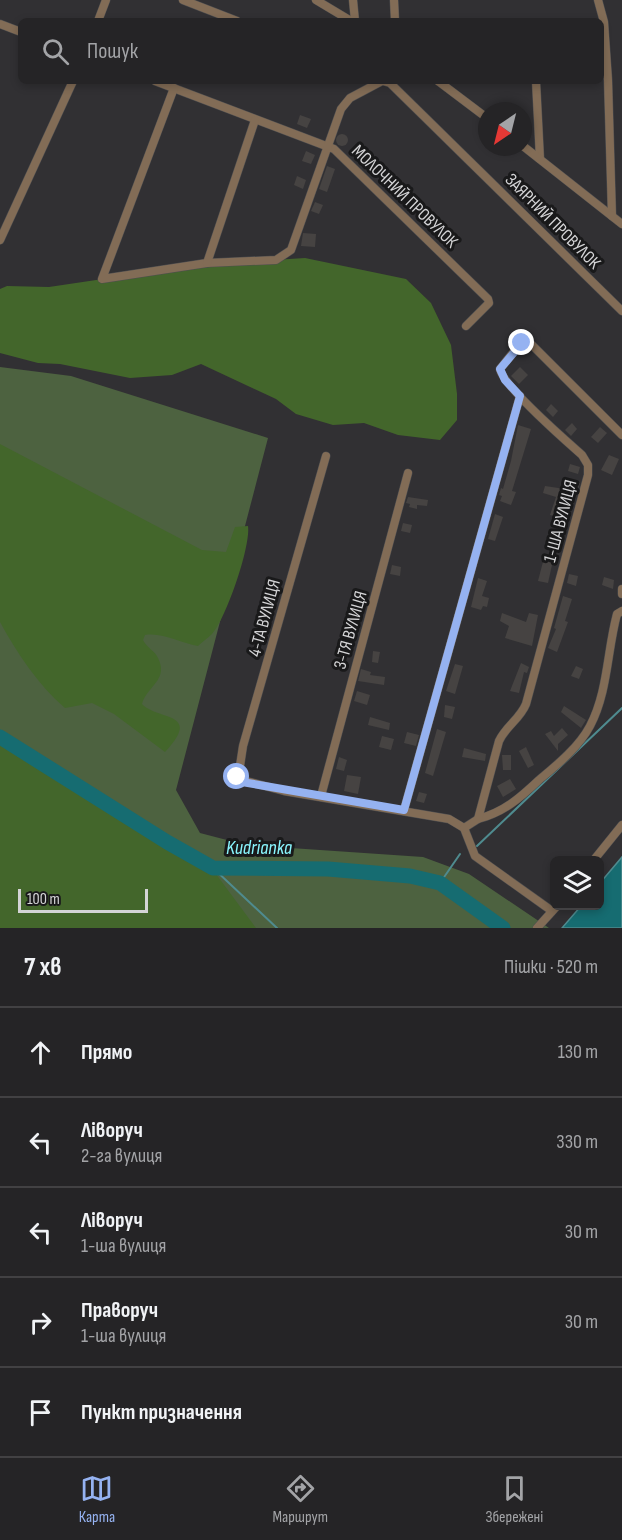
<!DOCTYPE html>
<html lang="uk">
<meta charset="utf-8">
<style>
body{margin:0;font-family:"Sofia Sans Condensed",sans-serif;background:#2d2c2e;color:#f1f3f6}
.controls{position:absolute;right:18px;bottom:18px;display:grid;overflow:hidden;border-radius:9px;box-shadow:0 3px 9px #0003}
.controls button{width:54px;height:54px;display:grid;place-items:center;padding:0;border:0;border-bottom:2px solid #424143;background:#252426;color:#f1f3f6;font:30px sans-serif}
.compass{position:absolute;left:478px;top:102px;width:54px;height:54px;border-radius:50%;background:#252426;box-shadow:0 3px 9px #0003;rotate:215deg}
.scale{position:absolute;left:18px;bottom:15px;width:130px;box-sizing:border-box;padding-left:6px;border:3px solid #d4d4d6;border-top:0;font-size:16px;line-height:21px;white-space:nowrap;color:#d4d4d6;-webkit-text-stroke:4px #19191a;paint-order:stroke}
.stop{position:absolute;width:18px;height:18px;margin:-14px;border:4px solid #95b2f1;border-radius:50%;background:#fff}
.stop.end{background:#95b2f1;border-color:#fff;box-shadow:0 2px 6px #0008}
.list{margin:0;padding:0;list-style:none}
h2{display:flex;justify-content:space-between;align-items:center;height:78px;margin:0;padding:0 24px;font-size:26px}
h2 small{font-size:20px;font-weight:400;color:#a3a4a7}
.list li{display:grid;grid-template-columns:39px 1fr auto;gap:18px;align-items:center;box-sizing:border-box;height:90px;padding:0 24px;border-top:2px solid #424143}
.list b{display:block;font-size:22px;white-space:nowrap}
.list p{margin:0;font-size:20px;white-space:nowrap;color:#a3a4a7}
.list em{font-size:20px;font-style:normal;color:#a3a4a7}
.icon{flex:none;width:33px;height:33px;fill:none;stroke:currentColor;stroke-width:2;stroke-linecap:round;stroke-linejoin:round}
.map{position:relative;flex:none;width:622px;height:928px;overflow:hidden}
.search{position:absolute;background:#252426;box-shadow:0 3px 9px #0003;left:18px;right:18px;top:18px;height:66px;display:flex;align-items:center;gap:15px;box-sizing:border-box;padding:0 21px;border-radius:9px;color:#a3a4a7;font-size:22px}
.sheet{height:528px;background:#252426}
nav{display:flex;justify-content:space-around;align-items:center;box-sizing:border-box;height:84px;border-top:2px solid #424143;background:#252426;font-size:16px;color:#a3a4a7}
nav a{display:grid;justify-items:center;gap:3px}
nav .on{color:#95b2f1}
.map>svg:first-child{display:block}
</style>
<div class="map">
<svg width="622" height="928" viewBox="0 0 622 928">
<rect width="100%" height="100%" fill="#313033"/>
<polygon fill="#4d6240" points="0,367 71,376 268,438 176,790 200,833 246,845 423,857 469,874 549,928 0,928"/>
<g fill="#43662b">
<polygon points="305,258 406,279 431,303 451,345 457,394 457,420 440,440 398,435 364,423 333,425 296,414 276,399 201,364 172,375 130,378 60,364 38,363 0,353 0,289 7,286 49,287 197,265"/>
<path d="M 0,444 L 202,550 L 226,552 L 235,527 L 248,526 C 251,546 226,619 212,634 C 208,638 202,642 198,646 C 180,643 163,632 145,635 L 143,640 C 147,648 155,651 158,658 C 169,680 147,686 142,704 C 158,721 203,711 165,752 L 114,714 L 92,703 L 65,708 C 38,685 17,653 0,622 Z"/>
<polygon points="0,739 216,874 256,928 0,928"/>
</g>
<polygon fill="#166c71" stroke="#4f8b8f" stroke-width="1.5" points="622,857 622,928 562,928 581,906 600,906 600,883"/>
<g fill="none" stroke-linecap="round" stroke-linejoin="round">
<g stroke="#4f8b8f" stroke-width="2">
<polyline points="477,846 622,708"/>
<polyline points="213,868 277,928"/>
<polyline points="440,883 460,854"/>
</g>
<polyline stroke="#166c71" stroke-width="15" points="0,737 167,842 213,868 328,869 410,876 440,883 503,928"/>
</g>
<g fill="#464342">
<polygon points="300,115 311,119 307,128 297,124"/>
<circle cx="342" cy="140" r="6"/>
<polygon points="306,151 315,155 311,164 302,161"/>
<polygon points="327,166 335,169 327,192 319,189"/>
<polygon points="297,176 306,180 303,189 294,185"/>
<polygon points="315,202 323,205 319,214 311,211"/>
<polygon points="303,233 316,234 315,247 301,246"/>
<polygon points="520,367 528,375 519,384 511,376"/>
<polygon points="551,404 558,411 553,417 546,410"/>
<polygon points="572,423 577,429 571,436 565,430"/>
<polygon points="518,425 531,429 512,491 516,492 511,505 500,501 502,496 499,495 501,488 503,489 511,461"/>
<polygon points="600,427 607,433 598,443 591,437"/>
<polygon points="609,455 619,459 612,475 601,470"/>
<polygon points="570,464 580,467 578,474 568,471"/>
<polygon points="575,482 580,483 564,534 560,545 552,542 561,518 550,515 556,497 543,493 545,486 572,490"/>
<polygon points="408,497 428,500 427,506 417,505 417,509 409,507 410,504 406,503"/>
<polygon points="495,514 503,517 495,541 488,539"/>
<polygon points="403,523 412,525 410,533 401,531"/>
<polygon points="545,554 554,556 548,583 538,581"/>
<polygon points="392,565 401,567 400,576 390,574"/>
<polygon points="569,574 578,576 576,586 567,583"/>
<polygon points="604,577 614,580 613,589 602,585"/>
<polygon points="478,578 487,581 482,596 489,598 487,607 483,606 481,610 471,607"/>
<polygon points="563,596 572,599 565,621 568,622 557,652 548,648 556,629 554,628"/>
<polygon points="502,613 526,622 529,613 538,615 532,646 505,638 509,626 500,621"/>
<polygon points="373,651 380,652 378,663 372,662"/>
<polygon points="521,663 529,667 527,673 524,672 519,693 510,691"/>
<polygon points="455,664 463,666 455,694 446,691"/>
<polygon points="576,666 583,669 579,679 571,676"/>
<polygon points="361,669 371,672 370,675 385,677 384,685 358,681"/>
<polygon points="357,691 370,695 367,705 354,701"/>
<polygon points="445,705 455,707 452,719 444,717"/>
<polygon points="564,706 586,720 581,728 561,712"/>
<polygon points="370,717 390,723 389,730 368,725"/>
<polygon points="562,728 568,735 558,744 558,751 545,734 551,731 554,736"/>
<polygon points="437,729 446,732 433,776 425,773"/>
<polygon points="407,732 419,735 416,746 404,743"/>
<polygon points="382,736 394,739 391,750 379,747"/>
<polygon points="526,747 534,765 528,768 519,751"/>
<polygon points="464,748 486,754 485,761 462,757"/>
<polygon points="502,755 511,755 511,770 503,770"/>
<polygon points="339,757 347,760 344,771 336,769"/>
<polygon points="347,775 361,777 358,794 344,791"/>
<polygon points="510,779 516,789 503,797 497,786"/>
<polygon points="419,792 427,794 424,803 416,801"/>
</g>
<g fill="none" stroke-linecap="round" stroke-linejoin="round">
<g stroke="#4e4e50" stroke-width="9">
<g id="minor">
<polyline points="183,0 237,21"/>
<polyline points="316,0 351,21"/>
<polyline points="353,0 355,21"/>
<polyline points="394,0 395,21"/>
<polyline points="598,0 604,22 608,80 612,216"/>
<polyline points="98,21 106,0"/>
<polyline points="0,24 21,32"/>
<polyline points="155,81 334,149 488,299 489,303 466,326"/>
<polyline points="383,81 390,83 622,311"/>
<polyline points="438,81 487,118"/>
<polyline points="536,81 540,159"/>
<polyline points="174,88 102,279 207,263 276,260 291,250 341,109 350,98 382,81"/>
<polyline points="523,146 622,224"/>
<polyline points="0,240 73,81"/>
<polyline points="207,263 255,120"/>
<polyline points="326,456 243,746 238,779 284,791 449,819 464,828 475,856 552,911"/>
<polyline points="622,589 622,594"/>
<polyline points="321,796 408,473"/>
<polyline points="404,810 520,396"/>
<path d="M 478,819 C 504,812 520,798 539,780 C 557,765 579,747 590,726 C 608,692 607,651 617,614 L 622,611"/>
<path d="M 464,828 L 478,819 L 499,741 C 506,726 520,719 526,704 L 588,475 L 588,465 L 582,455 C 565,440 503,386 500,369 L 520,344 L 530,343 L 622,435"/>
<polyline points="593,861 622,825"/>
<polyline points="537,928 557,906"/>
</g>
</g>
<use href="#minor" stroke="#826c56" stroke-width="8"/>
</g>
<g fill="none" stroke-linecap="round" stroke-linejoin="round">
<polyline stroke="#95b2f1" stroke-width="8" points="237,777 242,782 404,810 520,396 505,380 500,369 522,343"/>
</g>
<g text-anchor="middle" stroke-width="6" stroke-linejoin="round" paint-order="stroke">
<g font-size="18" fill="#d4d4d6" stroke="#19191a">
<text transform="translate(405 196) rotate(44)" y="6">МОЛОЧНИЙ ПРОВУЛОК</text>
<text transform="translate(553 221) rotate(45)" y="6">ЗАЯРНИЙ ПРОВУЛОК</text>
<text transform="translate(560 521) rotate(-75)" y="6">1-ША ВУЛИЦЯ</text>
<text transform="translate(264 618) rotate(-75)" y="6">4-ТА ВУЛИЦЯ</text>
<text transform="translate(350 630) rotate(-74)" y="6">3-ТЯ ВУЛИЦЯ</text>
</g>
<g font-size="20" font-style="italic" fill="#8af6fe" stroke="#19191a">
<text x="259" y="854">Kudrianka</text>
</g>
</g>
</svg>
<div class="controls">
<button><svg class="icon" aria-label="layers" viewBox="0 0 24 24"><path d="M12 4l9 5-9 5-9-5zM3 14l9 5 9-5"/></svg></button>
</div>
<svg class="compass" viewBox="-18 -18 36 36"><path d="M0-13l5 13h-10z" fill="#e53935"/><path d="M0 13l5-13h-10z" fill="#a3a4a7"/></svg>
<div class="scale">100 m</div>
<div class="stop" style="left:237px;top:777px"></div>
<div class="stop end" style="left:522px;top:343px"></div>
<div class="search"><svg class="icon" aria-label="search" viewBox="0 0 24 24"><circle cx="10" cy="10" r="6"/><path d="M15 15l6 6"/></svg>Пошук</div>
</div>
<section class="sheet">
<h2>7 хв<small>Пішки · 520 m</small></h2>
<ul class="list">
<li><svg class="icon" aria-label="ahead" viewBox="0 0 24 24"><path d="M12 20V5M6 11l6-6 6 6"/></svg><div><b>Прямо</b></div><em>130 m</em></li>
<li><svg class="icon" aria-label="left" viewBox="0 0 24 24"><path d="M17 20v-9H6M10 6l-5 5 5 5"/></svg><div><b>Ліворуч</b><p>2-га вулиця</p></div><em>330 m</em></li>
<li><svg class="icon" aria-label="left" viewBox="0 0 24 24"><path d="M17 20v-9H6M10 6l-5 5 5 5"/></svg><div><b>Ліворуч</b><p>1-ша вулиця</p></div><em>30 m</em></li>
<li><svg class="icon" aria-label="right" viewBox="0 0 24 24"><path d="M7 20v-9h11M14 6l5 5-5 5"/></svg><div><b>Праворуч</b><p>1-ша вулиця</p></div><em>30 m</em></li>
<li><svg class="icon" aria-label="arrive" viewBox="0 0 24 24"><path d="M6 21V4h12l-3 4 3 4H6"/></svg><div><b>Пункт призначення</b></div></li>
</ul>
</section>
<nav>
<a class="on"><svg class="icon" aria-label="map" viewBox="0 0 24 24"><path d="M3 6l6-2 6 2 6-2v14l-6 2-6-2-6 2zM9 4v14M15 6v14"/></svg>Карта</a>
<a><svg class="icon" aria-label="directions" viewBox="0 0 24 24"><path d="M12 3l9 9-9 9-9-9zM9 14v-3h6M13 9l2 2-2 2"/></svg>Маршрут</a>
<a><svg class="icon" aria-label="saved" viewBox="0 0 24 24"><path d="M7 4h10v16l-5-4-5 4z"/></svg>Збережені</a>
</nav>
